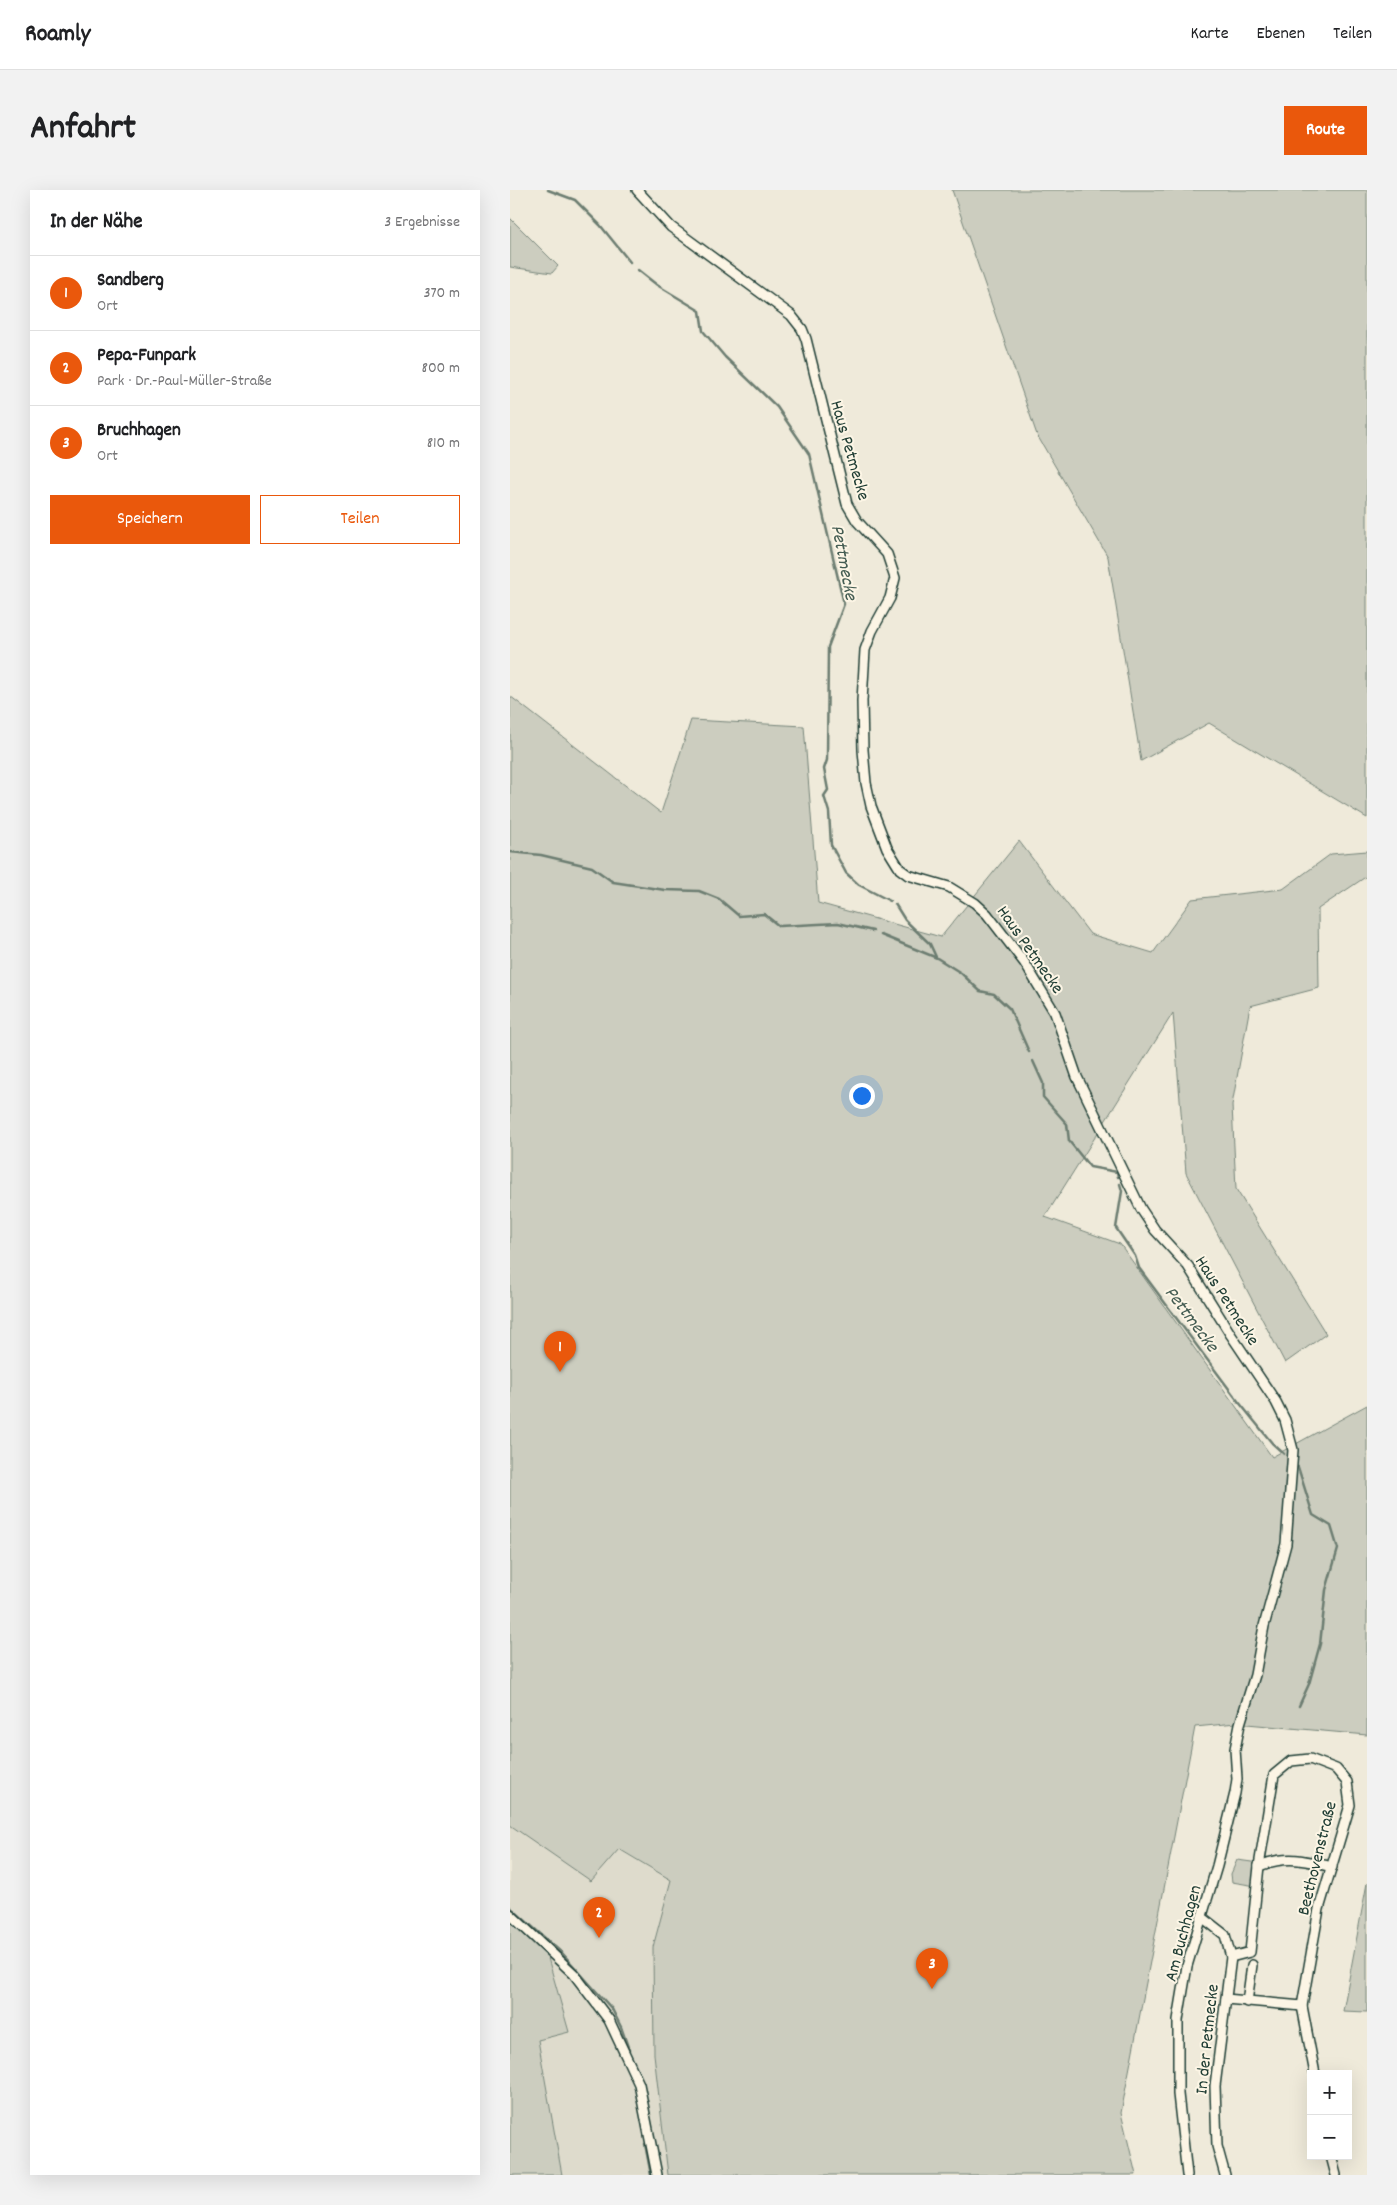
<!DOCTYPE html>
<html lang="de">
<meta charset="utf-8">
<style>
body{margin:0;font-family:Dekko,sans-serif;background:#f2f2f2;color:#202124}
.controls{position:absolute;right:15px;bottom:15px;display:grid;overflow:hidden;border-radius:0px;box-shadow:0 5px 20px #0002}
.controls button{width:45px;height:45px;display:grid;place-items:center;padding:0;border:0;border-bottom:1px solid #e0e0e0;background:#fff;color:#202124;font:25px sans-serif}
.you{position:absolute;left:351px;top:905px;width:18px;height:18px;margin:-12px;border:4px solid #fff;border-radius:50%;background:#1a73e8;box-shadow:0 0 0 8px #1a73e833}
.badge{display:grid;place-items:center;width:32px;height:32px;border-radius:50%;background:#ea580c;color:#fff;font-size:16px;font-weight:700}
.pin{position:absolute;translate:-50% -41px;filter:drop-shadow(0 1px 2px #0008)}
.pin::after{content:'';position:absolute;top:26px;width:18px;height:15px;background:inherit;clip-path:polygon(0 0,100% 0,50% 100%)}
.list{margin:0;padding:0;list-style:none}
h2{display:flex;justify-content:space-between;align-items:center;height:65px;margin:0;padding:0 20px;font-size:21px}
h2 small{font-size:16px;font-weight:400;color:#757577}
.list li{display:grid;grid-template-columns:32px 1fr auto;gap:15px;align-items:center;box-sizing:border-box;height:75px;padding:0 20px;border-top:1px solid #e0e0e0}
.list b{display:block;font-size:19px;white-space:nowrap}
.list p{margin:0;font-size:16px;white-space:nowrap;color:#757577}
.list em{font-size:16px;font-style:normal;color:#757577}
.actions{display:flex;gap:10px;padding:15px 20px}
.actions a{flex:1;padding:11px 0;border:1px solid #ea580c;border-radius:0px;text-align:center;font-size:18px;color:#ea580c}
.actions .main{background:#ea580c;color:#fff}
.map{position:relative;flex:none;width:857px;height:1985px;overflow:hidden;border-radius:0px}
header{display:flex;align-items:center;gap:30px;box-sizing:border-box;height:70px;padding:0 25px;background:#fff;border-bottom:1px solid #e0e0e0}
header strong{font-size:24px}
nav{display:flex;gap:28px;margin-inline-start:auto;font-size:18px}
.intro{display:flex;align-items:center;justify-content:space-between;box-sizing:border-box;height:120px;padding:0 30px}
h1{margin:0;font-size:35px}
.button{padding:12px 22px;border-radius:0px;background:#ea580c;color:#fff;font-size:18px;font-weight:700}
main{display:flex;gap:30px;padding:0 30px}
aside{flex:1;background:#fff;border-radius:0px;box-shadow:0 5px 20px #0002}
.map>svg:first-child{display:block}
</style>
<header>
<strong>Roamly</strong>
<nav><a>Karte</a><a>Ebenen</a><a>Teilen</a></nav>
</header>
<div class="intro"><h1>Anfahrt</h1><a class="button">Route</a></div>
<main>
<aside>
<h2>In der Nähe<small>3 Ergebnisse</small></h2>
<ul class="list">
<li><span class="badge">1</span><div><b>Sandberg</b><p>Ort</p></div><em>370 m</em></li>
<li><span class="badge">2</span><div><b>Pepa-Funpark</b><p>Park · Dr.-Paul-Müller-Straße</p></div><em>800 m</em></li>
<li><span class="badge">3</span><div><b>Bruchhagen</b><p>Ort</p></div><em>810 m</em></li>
</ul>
<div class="actions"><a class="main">Speichern</a><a>Teilen</a></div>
</aside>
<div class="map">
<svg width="857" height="1985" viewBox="0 0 857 1985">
<rect width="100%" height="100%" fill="#efeada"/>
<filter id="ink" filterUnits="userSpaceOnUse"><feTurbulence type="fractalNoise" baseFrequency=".02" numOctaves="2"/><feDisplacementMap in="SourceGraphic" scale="10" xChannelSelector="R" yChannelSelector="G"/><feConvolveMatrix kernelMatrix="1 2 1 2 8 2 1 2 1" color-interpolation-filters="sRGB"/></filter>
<g filter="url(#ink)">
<polygon fill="#dedbcc" points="0,1635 13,1643 109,1659 161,1690 143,1757 144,1864 158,1985 52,1985 28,1850 59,1842 36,1761 39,1755 0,1718"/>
<g fill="#cccdbf" stroke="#76857a">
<polygon points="442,0 857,0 857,628 699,533 631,571 598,367 527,245"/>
<polygon points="0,28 48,76 42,83 0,77"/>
<polygon points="0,506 151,623 181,530 294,536 308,713 431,747 509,651 580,744 643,763 682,709 773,699 821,664 857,661 857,686 808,719 809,798 740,816 722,915 726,999 816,1144 775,1173 676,983 663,823 535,1027 610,1054 762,1267 857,1215 857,1545 726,1533 685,1537 611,1923 626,1985 158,1985 144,1864 143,1757 161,1690 109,1659 81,1691 0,1635"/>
<polygon points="727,1670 749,1673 746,1696 722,1692 721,1684"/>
<polygon points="857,1693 857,1822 833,1821"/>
<polygon points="0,1730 36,1761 59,1842 28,1850 52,1985 0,1985"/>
</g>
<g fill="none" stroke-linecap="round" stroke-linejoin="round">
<g stroke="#6c7d71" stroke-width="2.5">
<polyline points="38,0 65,10 90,35 120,72"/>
<polyline points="128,80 147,95 190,121 193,141 215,167 267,217 299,264 334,414 318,457 317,570 314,579 318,600 314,606 319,622 321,655 336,683 349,695 380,711"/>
<polyline points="0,662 31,665 82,677 103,692 155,700 189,701 209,709 229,726 254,724 269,736 328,733 363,741"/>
<polyline points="385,714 395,730 420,754 426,767"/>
<polyline points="371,745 427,768 451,783 470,801 484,804 500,819 519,862"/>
<polyline points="523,871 533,893 533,907 557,934 559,951 580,977 607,982 608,987"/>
<polyline points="610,994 612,1001 606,1038 625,1066 629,1078 728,1211 762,1253 774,1264"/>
<polyline points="788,1277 803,1325 821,1336 828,1359 816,1400 810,1454 799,1494 789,1516"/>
<polyline points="0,1717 53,1764 102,1819 111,1837 119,1860"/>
<polyline points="135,1954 141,1985"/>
</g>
<g stroke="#1f3d34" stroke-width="12">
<g id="minor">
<polyline points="127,0 161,37 281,125 292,139 296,149 337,314 347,331 377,364 385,388 380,408 362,441 355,460 352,511 353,560 356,593 361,616 377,658 390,679 398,685 439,697 465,713 477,724 514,772 545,823 567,887 631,1019 645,1040 678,1076 721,1145 766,1212 775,1230 783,1260 776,1354 754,1436 745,1485 730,1534 725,1559 727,1589 725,1603 707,1676 677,1776 668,1830 668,1904 677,1985"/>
<path d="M 749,1676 C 776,1665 795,1670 822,1677"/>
<polyline points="0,1724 64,1784 99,1830 129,1894 147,1985"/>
<polyline points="692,1727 715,1745 721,1767 705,1896 707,1956 715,1985"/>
<polyline points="721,1767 740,1762 749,1676 764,1585 781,1571 800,1569 826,1579 837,1592 840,1615 809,1719 792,1816 805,1884"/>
<polyline points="716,1809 792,1816"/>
<polyline points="737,1812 742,1775"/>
<polyline points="821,1966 826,1985"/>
</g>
</g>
<use href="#minor" stroke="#fcf5e5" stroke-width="9"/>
</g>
</g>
<g text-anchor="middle" stroke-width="4" stroke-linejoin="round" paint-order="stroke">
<g font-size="18" fill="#1f3d34" stroke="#fcf5e5">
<text transform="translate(341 260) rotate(74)" y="6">Haus Petmecke</text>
<text transform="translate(521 759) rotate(55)" y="6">Haus Petmecke</text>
<text transform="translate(718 1110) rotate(57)" y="6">Haus Petmecke</text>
<text transform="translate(806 1668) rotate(-76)" y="6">Beethovenstraße</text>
<text transform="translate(672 1743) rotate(-75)" y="6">Am Buchhagen</text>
<text transform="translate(696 1849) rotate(-84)" y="6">In der Petmecke</text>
</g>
<g font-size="19" font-style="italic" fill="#455d53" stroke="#fcf5e5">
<text transform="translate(336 372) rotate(79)" y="7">Pettmecke</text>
<text transform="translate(683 1128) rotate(53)" y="7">Pettmecke</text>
</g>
</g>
</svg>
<div class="controls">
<button>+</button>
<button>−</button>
</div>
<div class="you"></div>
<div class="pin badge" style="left:50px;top:1182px">1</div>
<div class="pin badge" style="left:89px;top:1748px">2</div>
<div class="pin badge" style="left:422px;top:1799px">3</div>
</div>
</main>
